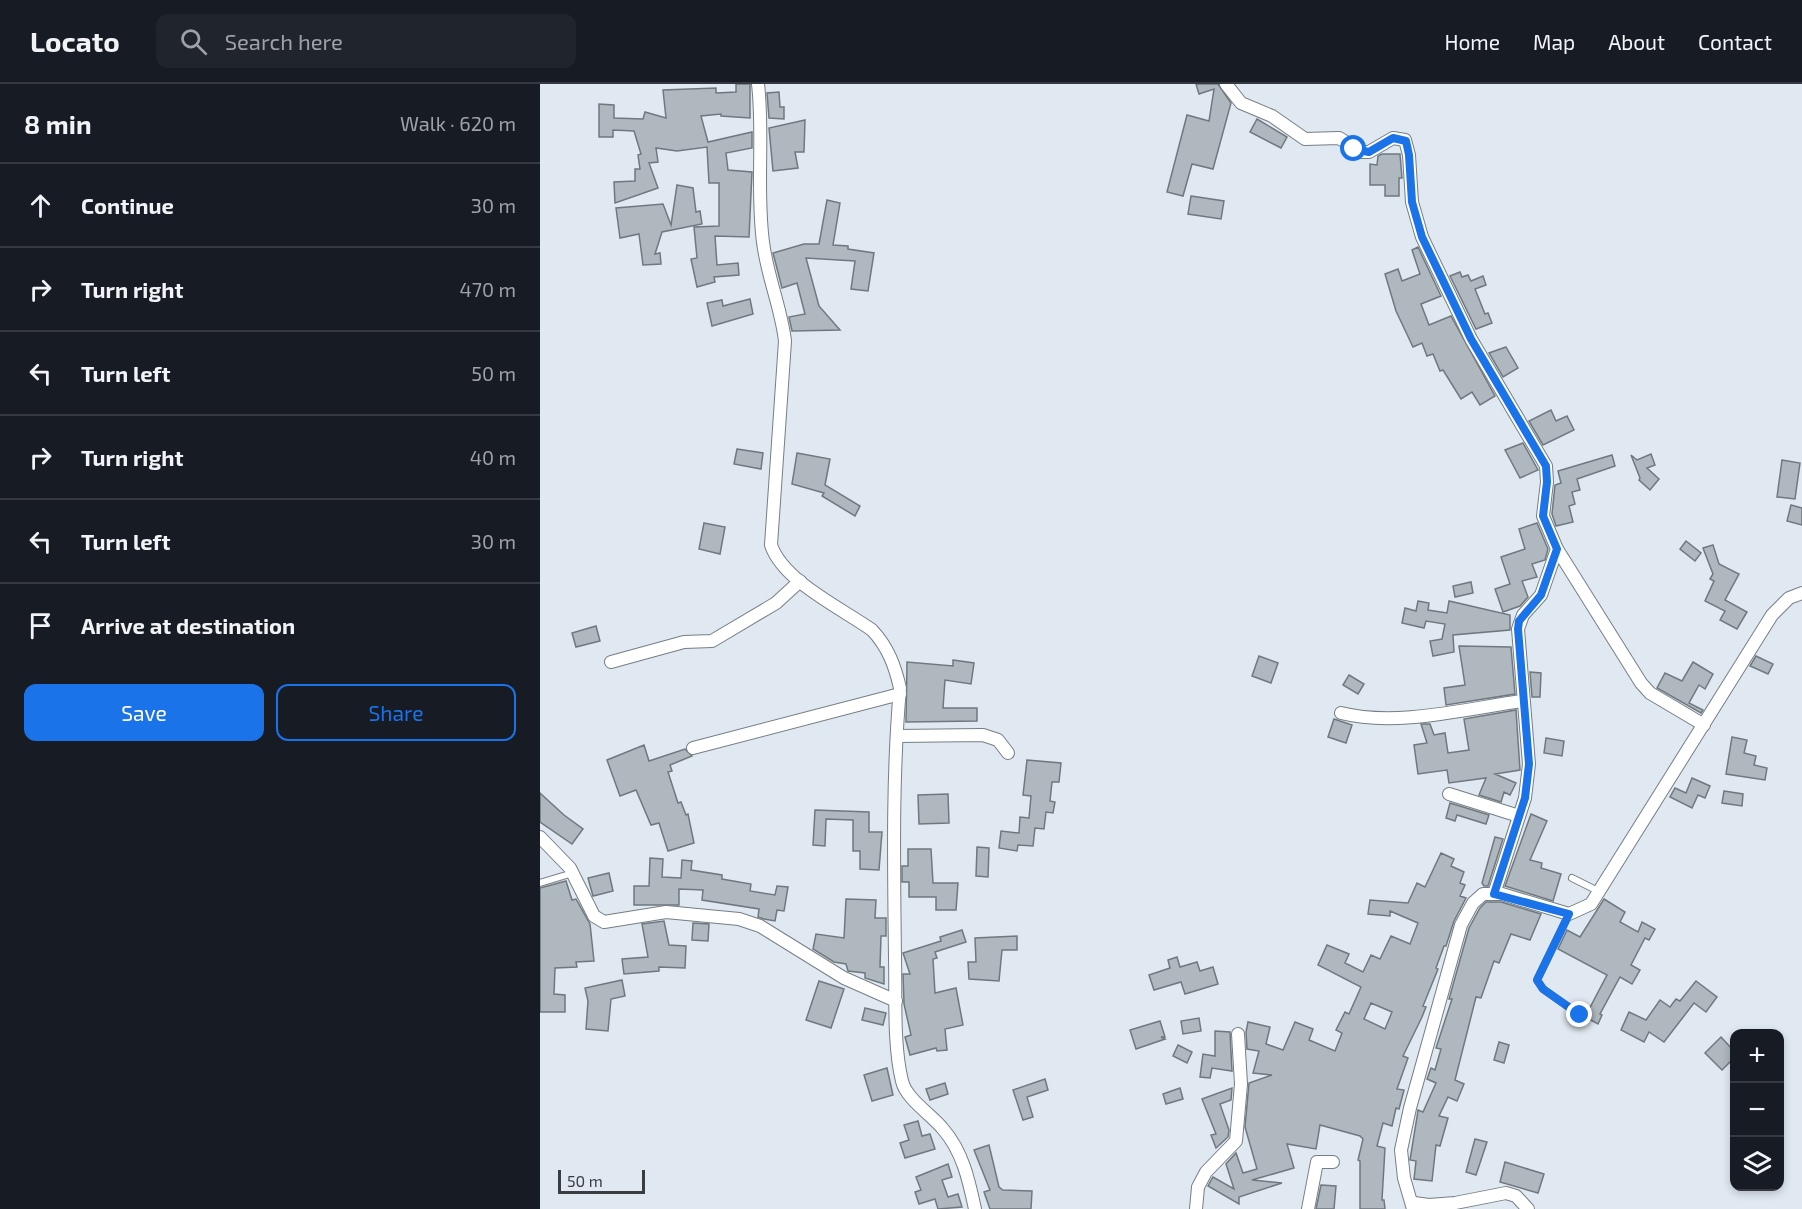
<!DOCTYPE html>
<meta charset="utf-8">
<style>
body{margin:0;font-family:"Exo 2",sans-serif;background:#20242c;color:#f1f3f6}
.controls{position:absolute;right:18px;bottom:18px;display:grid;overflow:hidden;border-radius:12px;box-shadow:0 3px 9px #0003}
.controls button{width:54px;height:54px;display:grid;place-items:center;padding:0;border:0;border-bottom:2px solid #363941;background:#171b24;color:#f1f3f6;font:30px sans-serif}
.scale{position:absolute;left:18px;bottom:15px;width:87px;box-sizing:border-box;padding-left:6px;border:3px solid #393d40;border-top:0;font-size:16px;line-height:21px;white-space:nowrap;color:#393d40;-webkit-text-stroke:4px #e0e8f1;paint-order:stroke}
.stop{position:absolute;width:18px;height:18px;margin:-14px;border:4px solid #1a73e8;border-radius:50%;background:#fff}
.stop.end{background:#1a73e8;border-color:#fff;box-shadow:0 2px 6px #0008}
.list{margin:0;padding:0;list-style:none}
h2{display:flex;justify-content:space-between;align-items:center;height:78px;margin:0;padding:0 24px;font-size:26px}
h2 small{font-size:20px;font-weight:400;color:#9ea1a6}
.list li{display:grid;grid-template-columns:39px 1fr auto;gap:18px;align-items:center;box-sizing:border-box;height:84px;padding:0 24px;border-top:2px solid #363941}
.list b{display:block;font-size:22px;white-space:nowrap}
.list em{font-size:20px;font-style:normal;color:#9ea1a6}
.actions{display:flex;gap:12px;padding:18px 24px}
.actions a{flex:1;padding:14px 0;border:2px solid #1a73e8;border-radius:12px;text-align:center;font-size:21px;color:#1a73e8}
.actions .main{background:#1a73e8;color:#fff}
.icon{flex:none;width:33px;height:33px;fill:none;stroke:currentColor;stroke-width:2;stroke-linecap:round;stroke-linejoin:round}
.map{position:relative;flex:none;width:1262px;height:1125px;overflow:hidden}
header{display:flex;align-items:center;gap:36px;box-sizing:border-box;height:84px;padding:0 30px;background:#171b24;border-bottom:2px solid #363941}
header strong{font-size:28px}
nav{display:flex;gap:33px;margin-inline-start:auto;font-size:21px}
.search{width:420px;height:54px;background:#20242c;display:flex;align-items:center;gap:15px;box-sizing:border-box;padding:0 21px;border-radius:12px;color:#9ea1a6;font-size:22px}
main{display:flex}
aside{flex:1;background:#171b24}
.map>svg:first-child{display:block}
</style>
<header>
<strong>Locato</strong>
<div class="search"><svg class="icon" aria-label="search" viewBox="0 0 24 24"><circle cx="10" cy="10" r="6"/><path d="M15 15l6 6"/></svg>Search here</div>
<nav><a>Home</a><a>Map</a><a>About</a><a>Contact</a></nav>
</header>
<main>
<aside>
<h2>8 min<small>Walk · 620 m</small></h2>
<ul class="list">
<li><svg class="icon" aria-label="ahead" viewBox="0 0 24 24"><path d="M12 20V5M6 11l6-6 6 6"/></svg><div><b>Continue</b></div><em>30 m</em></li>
<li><svg class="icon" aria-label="right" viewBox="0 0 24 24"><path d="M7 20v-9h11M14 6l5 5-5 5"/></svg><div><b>Turn right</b></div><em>470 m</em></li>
<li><svg class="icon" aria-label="left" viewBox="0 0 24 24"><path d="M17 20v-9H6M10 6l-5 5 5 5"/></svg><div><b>Turn left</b></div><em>50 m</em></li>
<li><svg class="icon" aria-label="right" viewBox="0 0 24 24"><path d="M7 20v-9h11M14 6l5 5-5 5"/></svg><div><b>Turn right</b></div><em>40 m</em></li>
<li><svg class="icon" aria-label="left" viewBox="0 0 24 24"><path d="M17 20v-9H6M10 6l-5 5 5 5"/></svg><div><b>Turn left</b></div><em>30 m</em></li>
<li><svg class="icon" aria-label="arrive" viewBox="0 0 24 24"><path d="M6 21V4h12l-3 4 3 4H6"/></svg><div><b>Arrive at destination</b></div></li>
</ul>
<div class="actions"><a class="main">Save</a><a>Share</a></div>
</aside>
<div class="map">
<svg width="1262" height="1125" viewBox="0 0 1262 1125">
<rect width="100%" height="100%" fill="#e0e8f1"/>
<g fill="#afb7bf" stroke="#70787f" stroke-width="1.5" fill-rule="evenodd">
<polygon points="196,0 210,0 210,34 181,32 181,30 161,32 168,58 212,48 212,64 186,69 188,86 212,88 209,153 175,152 177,181 198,179 199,191 174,193 175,198 157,203 151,175 157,174 154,143 179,142 179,99 169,99 167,63 137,67 116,64 118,78 109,79 118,104 75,119 74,98 95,97 95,85 100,85 98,71 101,70 94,47 73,46 73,53 59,53 59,20 74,21 74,34 103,35 105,28 126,34 123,6 176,4 176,9 196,8"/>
<polygon points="656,0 678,0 691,19 673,85 652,80 643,112 627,108 647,31 669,37 674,5 659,10"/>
<polygon points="239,8 240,23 244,23 244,35 229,34 227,9"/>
<polygon points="717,35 747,53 741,64 710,48"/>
<polygon points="265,36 264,68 255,68 258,84 233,87 229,44"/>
<polygon points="842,70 860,70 862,94 859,94 859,112 845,112 845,101 830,101 830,80 837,81 838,72"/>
<polygon points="137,101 153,104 156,128 160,127 162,140 122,148 115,170 120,169 121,180 103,181 99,150 80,154 76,124 123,120 131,141"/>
<polygon points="651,112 684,117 681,135 648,130"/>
<polygon points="287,116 300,119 293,161 308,162 308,165 334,169 328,207 311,205 315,177 266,174 279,222 300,246 252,247 249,233 265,230 257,199 242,204 233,169 264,160 279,160"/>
<polygon points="878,163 901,212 881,220 889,241 911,232 955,312 940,321 932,308 921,315 903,286 900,287 893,270 887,272 882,259 873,263 856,227 845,190 858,185 862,197 880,190 872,166"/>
<polygon points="920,188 922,193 928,191 931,197 943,192 946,201 935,205 945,230 948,229 952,239 936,245 910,192"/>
<polygon points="210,215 213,230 172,242 167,219 182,216 183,222"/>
<polygon points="966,263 978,284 963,293 949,269"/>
<polygon points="1011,326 1016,337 1027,332 1034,346 1003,361 989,337"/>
<polygon points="983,359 998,386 980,394 965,366"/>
<polygon points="197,365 223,369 221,385 194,380"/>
<polygon points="257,369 290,375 285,401 320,422 315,432 282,412 284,409 252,400"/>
<polygon points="1111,370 1115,381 1107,384 1119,395 1110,406 1099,396 1100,394 1091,371 1097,376"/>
<polygon points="1072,371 1075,382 1037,395 1040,406 1032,408 1035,420 1029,422 1033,438 1016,442 1012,430 1015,401 1021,399 1018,387"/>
<polygon points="1242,376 1260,379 1255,415 1237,413"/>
<polygon points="1251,421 1262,424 1262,441 1247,437"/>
<polygon points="164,439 185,443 180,470 159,465"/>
<polygon points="997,439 1008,465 1005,476 992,480 997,493 982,497 988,513 980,522 963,528 955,505 970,500 961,473 985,465 979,445"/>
<polygon points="1146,457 1161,469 1155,477 1140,465"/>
<polygon points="1173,461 1179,480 1199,490 1185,516 1207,528 1197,545 1180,536 1185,527 1165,517 1174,497 1170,495 1173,490 1163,464"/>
<polygon points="931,498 933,509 915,513 913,502"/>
<polygon points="878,517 889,519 888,526 907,529 909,517 970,531 970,546 913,551 914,568 893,572 890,557 902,555 905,540 886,537 884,544 862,539 865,524 876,527"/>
<polygon points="56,542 60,557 36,563 32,549"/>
<polygon points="919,562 971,563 975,610 906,621 904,604 925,601"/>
<polygon points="719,572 738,579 731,599 712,592"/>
<polygon points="1216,572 1233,580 1228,590 1210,582"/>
<polygon points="413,576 434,579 431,600 405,596 403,624 437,624 437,637 366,638 367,578 413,582"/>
<polygon points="1153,578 1173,590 1165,605 1159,601 1149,619 1163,626 1161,629 1117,604 1125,589 1142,597"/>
<polygon points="990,588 1001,589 1000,613 992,613"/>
<polygon points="809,591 824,600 818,610 803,601"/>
<polygon points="976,626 980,686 955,690 976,699 970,711 964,708 961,718 939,711 946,694 909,699 907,686 878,690 874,661 887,659 881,640 890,640 894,651 905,649 908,669 929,666 924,635"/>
<polygon points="794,635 812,641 806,659 788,653"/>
<polygon points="1192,653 1207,656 1204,669 1216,672 1214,681 1227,684 1225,696 1186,690"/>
<polygon points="1006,654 1024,657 1022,672 1004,669"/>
<polygon points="104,661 109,677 145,665 152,672 130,681 132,687 128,688 138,719 141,718 146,731 148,730 154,759 128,767 119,739 111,741 96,706 80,712 67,676"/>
<polygon points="487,676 521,679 519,698 512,698 510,717 515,718 513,729 506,728 504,745 495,744 493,762 478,761 477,767 459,764 461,747 479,749 480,733 489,734 491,712 483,711"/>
<polygon points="1152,694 1170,702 1165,714 1158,711 1152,724 1130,713 1135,704 1146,709"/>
<polygon points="1184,707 1203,710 1202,722 1182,719"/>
<polygon points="0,709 24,731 43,745 32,760 0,738"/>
<polygon points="408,710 409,739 379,740 378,711"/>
<polygon points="910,719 949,731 946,740 917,731 915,737 906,734"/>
<polygon points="275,726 329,728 329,748 342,748 339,786 320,785 320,767 313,767 313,736 286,735 285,762 273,761"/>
<polygon points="991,730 1007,737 990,776 1002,779 1001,784 1021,790 1013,817 965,802"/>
<polygon points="955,753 963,755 948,802 944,802 942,799"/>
<polygon points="437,763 449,764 448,793 436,792"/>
<polygon points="368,765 391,765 393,799 418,799 416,826 396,826 396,813 369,813 369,798 362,798 362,782 368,782"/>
<path d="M 901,769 L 914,775 L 911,782 L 924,788 L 920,799 L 925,801 L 920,812 L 926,814 L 914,837 L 906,862 L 904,862 L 896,884 L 898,885 L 883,922 L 886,923 L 882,933 L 863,972 L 868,974 L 857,1005 L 864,1006 L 859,1025 L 856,1024 L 852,1042 L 843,1039 L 837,1062 L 845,1064 L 842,1116 L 844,1116 L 845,1125 L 820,1125 L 820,1077 L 818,1076 L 823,1055 L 820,1052 L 780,1041 L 776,1065 L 747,1060 L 754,1084 L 712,1096 L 742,1099 L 699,1113 L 699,1120 L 668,1102 L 673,1093 L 694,1105 L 686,1080 L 696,1069 L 703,1089 L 717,1085 L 705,1043 L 709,999 L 732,991 L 713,989 L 719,967 L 707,965 L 706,948 L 708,938 L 730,943 L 726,960 L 743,966 L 755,938 L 773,945 L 769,956 L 795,967 L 802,949 L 796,946 L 805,928 L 809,930 L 821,903 L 778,881 L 787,861 L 809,870 L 805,879 L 823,888 L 831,871 L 840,875 L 851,852 L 870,860 L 878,839 L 850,827 L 850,832 L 828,830 L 830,816 L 868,819 L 877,799 L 885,803 ZM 831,919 L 852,928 L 845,945 L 824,935 Z"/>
<polygon points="110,774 123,775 122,793 141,794 142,776 152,777 151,786 182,791 182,795 211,800 210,807 235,811 237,802 248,803 244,827 237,826 235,837 224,835 218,833 219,825 162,816 163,806 139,805 139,821 94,821 94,802 109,802"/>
<polygon points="69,789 73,807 53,812 48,794"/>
<polygon points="26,797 32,816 36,815 50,840 54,877 36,878 37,883 15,884 14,910 25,911 25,928 0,928 0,804"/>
<polygon points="306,815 336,816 335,834 346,834 346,852 341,852 340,883 344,883 344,900 325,894 325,889 308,887 306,880 294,878 273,865 276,850 304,854"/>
<polygon points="1064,815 1085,828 1080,838 1098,848 1102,838 1115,845 1109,856 1105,854 1091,881 1100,886 1092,900 1080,893 1060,930 1062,931 1058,940 1045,933 1067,891 1018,865 1027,846 1040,853"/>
<polygon points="946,818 961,818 1001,830 990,856 971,850 959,879 954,877 941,914 936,913 915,996 924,1000 917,1017 908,1013 899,1032 908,1034 900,1062 896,1061 892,1097 874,1095 876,1077 870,1076 877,1033 878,1026 883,1028 896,999 887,995 891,984 895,986 901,965 896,964 912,915 909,915 929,844 940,824"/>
<polygon points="124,837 129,861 146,862 145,884 119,883 119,887 84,890 82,875 108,873 102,840"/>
<polygon points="153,839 169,840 168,857 152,856"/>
<polygon points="422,846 426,858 395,868 397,874 393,875 395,909 416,904 423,941 405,945 407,966 397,967 396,964 370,971 365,953 371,951 364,920 363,890 370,890 363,869 401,857 400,853"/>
<polygon points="477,852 477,866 462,866 459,897 429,895 428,878 436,878 435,854"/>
<polygon points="637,873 640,883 657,878 660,887 673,883 678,900 645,910 641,898 614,906 609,891 630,884 628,876"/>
<polygon points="82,896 85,912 71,915 68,947 46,945 48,917 45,904"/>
<polygon points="279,897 304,905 291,944 266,936"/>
<polygon points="1156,897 1177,913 1166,928 1154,919 1124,958 1109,948 1104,958 1081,946 1089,928 1106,936 1120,916 1130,923 1136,915 1140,917"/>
<polygon points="325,924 346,929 343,941 322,936"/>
<polygon points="659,934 661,947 643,950 641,937"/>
<polygon points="620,937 625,953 621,953 625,955 596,965 590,946"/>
<polygon points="675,947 690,948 692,987 672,984 670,994 660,993 663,970 675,972"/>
<polygon points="1181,953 1194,967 1194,974 1182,986 1165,969"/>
<polygon points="959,958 969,961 964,979 954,976"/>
<polygon points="638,961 652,968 647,979 633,972"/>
<polygon points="347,984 353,1011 332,1017 324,991"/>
<polygon points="505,995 508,1006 487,1013 493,1033 483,1036 473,1006"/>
<polygon points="405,999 408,1010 390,1016 386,1005"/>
<polygon points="640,1004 643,1015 626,1020 623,1010"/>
<polygon points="692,1004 691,1016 680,1020 689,1046 688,1053 676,1064 671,1051 676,1050 662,1015"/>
<polygon points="378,1037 382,1052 390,1050 395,1065 365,1074 360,1059 369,1056 364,1041"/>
<polygon points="935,1055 947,1058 936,1091 926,1088"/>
<polygon points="449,1061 459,1103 463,1106 492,1107 491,1125 450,1125 444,1108 450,1106 434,1066"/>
<polygon points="965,1078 1004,1090 998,1109 960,1098"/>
<polygon points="408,1080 412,1093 402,1096 408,1113 418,1110 422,1123 398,1125 395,1115 379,1120 375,1108 381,1106 376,1093"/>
<polygon points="781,1101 796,1102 794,1125 776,1125"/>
</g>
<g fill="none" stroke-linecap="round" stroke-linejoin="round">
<g stroke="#767e85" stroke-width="8">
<g id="service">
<polyline points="1032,794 1060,808"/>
<polyline points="0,799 33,789"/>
<polyline points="1029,830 997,896 1003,905 1040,931"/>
</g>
</g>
<g stroke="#767e85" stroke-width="14">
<g id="minor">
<path d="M 218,0 C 224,52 216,106 223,158 C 227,192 241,223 245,257 L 231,461 C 243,497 301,524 332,546 C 348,563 355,582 360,604 C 352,694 354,784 355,874 C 356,912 353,960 362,997 C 366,1015 392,1031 403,1045 C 423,1068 429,1097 435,1125"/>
<polyline points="686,0 701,19 732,32 765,55 799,54 822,68 829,68 853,54 865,56 869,71 872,118 882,153 931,255 1006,382 1007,398 1003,432 1017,465 1001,511 983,531 978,545 989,680 985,714 954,810"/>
<polyline points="1017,465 1101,599 1110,609 1164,641"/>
<polyline points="71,578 144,558 172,557 236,519 260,497"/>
<path d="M 801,629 C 856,643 925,625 982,617"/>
<polyline points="357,652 443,651 458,656 468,669"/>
<polyline points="153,664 360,610"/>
<polyline points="909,710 979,732"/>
<polyline points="0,753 30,784 54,832 64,838 126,828 199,835 220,842 304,894 356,917"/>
<polyline points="874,1119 889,1121 915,1119 966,1109 976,1112 988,1125"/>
<polyline points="656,1125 658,1103 666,1088 696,1057 701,1000 698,950"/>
<polyline points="768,1125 777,1078 793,1078"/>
<polyline points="873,1125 864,1094 861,1066 870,1024 921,841 933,819 943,810 962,810 1029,830 1051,820 1232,531 1249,514 1262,509"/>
</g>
</g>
<use href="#service" stroke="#fff" stroke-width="6"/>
<use href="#minor" stroke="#fff" stroke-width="12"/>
</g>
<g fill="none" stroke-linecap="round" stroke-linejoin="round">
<polyline stroke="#1a73e8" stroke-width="8" points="814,65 829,68 853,54 866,57 869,71 872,118 882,153 931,255 1006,382 1007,398 1003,432 1017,465 1001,511 979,537 978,545 989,680 985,714 954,810 1029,830 997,896 1003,905 1040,931"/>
</g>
</svg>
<div class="controls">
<button>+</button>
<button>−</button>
<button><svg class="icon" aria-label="layers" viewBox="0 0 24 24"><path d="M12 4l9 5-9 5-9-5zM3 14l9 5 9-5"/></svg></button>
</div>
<div class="scale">50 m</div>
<div class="stop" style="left:814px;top:65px"></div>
<div class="stop end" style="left:1040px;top:931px"></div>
</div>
</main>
